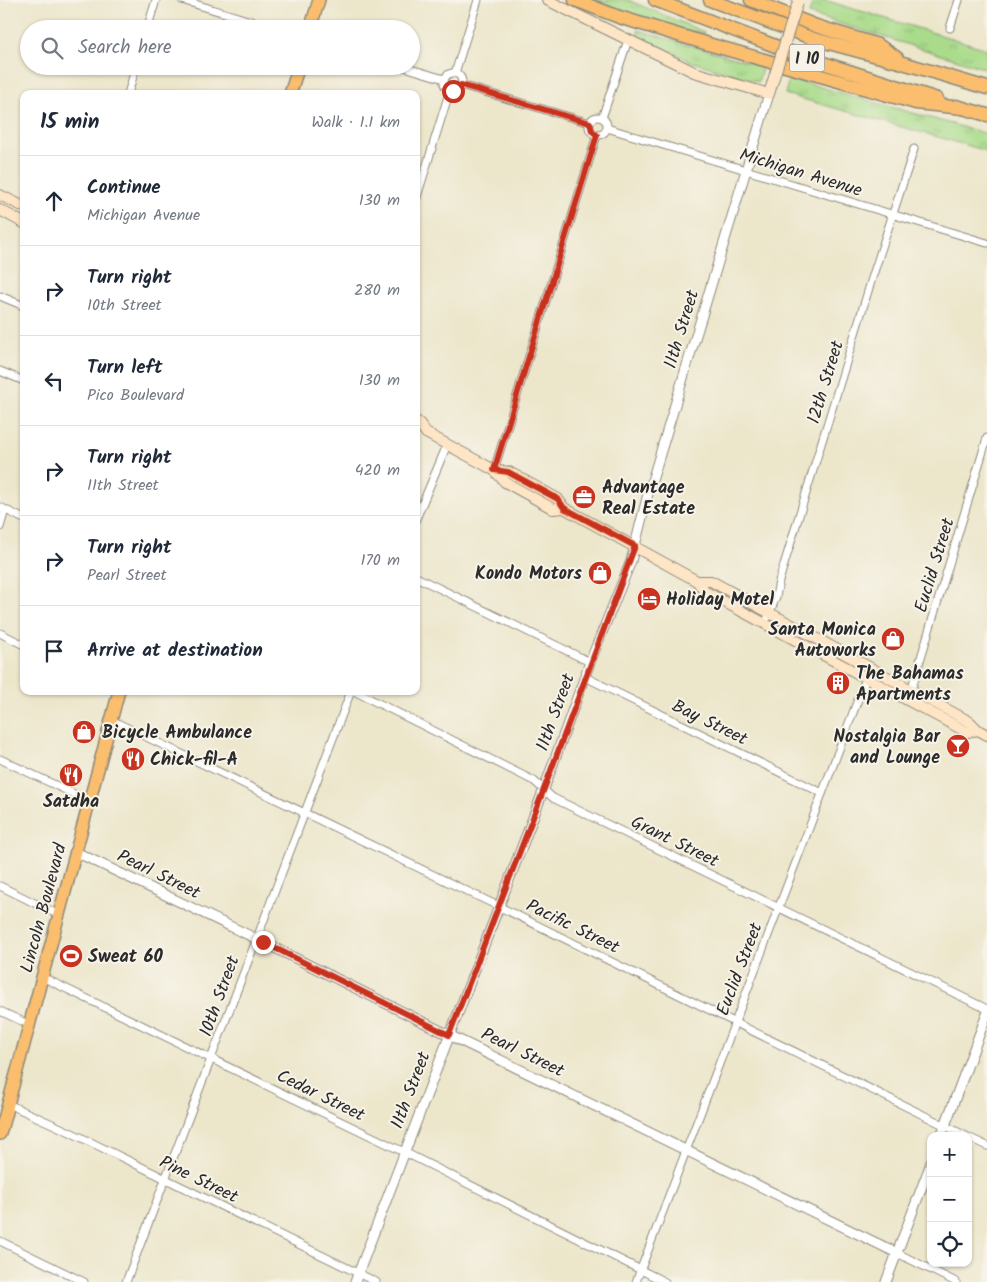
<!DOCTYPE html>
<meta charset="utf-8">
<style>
body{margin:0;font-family:Kalam,sans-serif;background:#f2f2f3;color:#1f2937}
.controls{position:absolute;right:15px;bottom:15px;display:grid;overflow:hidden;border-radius:10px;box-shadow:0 1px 4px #0004}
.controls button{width:45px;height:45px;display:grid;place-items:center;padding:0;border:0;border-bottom:1px solid #e0e1e3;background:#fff;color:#1f2937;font:25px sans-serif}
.stop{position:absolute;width:15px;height:15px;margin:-11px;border:4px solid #c8321e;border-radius:50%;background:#fff}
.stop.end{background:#c8321e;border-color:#fff;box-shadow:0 1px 5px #0008}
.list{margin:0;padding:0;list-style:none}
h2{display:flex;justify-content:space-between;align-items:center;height:65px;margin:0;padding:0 20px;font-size:21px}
h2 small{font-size:16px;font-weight:400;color:#747a83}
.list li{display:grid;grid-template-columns:32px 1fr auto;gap:15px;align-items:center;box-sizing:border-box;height:90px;padding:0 20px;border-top:1px solid #e0e1e3}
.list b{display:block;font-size:19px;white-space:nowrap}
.list p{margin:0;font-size:16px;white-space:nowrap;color:#747a83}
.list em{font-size:16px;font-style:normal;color:#747a83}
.icon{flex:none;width:28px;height:28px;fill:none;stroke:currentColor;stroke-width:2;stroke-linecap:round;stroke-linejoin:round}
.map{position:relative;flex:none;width:987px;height:1282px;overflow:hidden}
.search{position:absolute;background:#fff;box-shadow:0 1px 4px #0004;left:20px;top:20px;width:400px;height:55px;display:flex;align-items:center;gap:12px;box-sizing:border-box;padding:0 18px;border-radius:28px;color:#747a83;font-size:19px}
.panel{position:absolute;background:#fff;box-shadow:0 1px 4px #0004;left:20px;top:90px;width:400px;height:605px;border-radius:10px}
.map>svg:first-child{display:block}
</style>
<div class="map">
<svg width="987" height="1282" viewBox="0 0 987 1282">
<defs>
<pattern id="grass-tufts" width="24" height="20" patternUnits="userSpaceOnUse" patternTransform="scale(1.25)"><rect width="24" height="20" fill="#a9db8a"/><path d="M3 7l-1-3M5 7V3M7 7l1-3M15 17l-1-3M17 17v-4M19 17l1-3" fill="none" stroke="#92bc77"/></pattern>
</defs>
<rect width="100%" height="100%" fill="#f7f3e8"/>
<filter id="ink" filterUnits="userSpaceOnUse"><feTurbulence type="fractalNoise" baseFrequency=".02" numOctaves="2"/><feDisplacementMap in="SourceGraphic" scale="10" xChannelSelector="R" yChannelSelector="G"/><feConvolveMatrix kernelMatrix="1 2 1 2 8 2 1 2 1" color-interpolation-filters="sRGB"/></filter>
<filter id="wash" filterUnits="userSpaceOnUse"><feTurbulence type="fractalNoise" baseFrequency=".0096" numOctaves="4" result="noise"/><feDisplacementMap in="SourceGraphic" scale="20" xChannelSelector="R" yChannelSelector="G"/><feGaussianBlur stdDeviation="1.12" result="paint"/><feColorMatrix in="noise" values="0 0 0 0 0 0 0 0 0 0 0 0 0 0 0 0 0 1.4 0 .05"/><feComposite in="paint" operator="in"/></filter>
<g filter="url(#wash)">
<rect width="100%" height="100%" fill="#ece6cb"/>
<g fill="url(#grass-tufts)" stroke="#6a835a">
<polygon points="594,0 628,0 704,32 703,36 637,16"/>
<polygon points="813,0 824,0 987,49 987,69 809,14"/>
<polygon points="638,30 763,66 758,82 690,61 638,36"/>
<polygon points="789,78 987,134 987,151 785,94"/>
</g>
</g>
<g filter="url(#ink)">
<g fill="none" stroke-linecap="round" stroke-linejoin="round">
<g stroke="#8c887b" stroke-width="9">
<g id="minor">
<polyline points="182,0 277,29"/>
<polyline points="950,28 959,0"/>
<polyline points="147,29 156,0"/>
<polyline points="401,66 444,79"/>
<polyline points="455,73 478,0"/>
<circle cx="453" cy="82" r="9"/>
<polyline points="461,85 590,123"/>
<polyline points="128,94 136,66"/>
<circle cx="598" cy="126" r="9"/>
<polyline points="602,118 628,40"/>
<polyline points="607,128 987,243"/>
<polyline points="416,200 450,90"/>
<polyline points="0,296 24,306"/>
<polyline points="0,371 24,381"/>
<polyline points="494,470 597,135"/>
<polyline points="0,507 24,519"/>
<polyline points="416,519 447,445"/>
<polyline points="0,527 5,510"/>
<polyline points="416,577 590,662"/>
<polyline points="768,617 776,597 779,581 873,275 914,149"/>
<polyline points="0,633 24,645"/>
<polyline points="585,677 822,793"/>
<polyline points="354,691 534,781 553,798 987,1009"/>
<polyline points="910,694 987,438"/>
<polyline points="111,720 498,906 966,1136"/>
<polyline points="0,759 89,801"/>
<polyline points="0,886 59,915"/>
<polyline points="42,977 404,1152 665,1282"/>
<polyline points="0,1011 30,1025"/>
<polyline points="8,1104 70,1132 376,1282"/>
<polyline points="968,1137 987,1146"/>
<polyline points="0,1241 84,1282"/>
<polyline points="897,1253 956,1282"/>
<polyline points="126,1282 351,691"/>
<polyline points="636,1282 870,668"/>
</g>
</g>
<g stroke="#8c887b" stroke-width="11">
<g id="tertiary">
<polyline points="76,852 263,942 449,1035 897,1253"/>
<polyline points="941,1136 987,1014"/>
<polyline points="355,1282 544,789 590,662 631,561 648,494 769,94"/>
<polyline points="886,1282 931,1163"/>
</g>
</g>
<g stroke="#8c887b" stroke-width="12">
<g id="secondary">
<polyline points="547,0 694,72 769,94 775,74"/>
<polyline points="0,195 24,207"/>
<polyline points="0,210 24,223"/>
<polyline points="416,421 420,424 426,433 494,470 505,482 550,507 553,509 564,508"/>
<polyline points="494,470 509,472 558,499 564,508 697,581 704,591 967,732 978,730"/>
<polyline points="697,581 711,581 970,722 978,730 987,735"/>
</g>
</g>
<g stroke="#8c887b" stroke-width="14">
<g id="trunk">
<polyline points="310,29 319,0"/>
<polyline points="290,94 299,66"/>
<polyline points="0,1134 119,691"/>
</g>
</g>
<g stroke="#8c887b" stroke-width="15">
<g id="motorway">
<polyline points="575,0 619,17 708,44 916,103 963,108"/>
<polyline points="655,0 804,57 937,99"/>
<polyline points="710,0 814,39 903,63 987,88"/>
<polyline points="751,0 816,26 878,45 897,58"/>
<polyline points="956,106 987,115"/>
</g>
</g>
<use href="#minor" stroke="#fff" stroke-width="7"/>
<use href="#tertiary" stroke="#fff" stroke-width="9"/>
<use href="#secondary" stroke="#fde5c5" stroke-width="10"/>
<use href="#trunk" stroke="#fabe6e" stroke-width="11"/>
<use href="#motorway" stroke="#fabe6e" stroke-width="12"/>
<g stroke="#8c887b" stroke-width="12" stroke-linecap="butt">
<polyline id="secondary-bridge" points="775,74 798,2"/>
</g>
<use href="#secondary-bridge" stroke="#fde5c5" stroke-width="10"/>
</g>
</g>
<g fill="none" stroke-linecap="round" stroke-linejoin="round" filter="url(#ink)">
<polyline stroke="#c8321e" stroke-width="6" points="263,942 449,1035 544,789 635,546 564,508 558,499 508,472 494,470 597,135 592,131 590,123 461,85 458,89 453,91"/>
</g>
<defs>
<g id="office-disc" transform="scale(1.25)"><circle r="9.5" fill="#c8321e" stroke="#f7f3e8"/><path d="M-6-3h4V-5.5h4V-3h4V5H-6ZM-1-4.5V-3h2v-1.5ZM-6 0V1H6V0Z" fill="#fff"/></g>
<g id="shop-disc" transform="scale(1.25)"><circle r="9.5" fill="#c8321e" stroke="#f7f3e8"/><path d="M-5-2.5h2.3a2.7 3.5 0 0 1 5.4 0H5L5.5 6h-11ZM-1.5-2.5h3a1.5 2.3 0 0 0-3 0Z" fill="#fff"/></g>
<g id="hotel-disc" transform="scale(1.25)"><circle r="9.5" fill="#c8321e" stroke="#f7f3e8"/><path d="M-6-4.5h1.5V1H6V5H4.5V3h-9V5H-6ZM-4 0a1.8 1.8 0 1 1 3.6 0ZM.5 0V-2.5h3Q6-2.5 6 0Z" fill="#fff"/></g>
<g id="building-disc" transform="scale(1.25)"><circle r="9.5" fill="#c8321e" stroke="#f7f3e8"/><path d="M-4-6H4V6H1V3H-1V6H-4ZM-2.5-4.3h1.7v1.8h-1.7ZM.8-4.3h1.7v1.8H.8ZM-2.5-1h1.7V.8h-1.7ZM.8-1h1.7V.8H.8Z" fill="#fff"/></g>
<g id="bar-disc" transform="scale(1.25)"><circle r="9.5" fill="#c8321e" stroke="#f7f3e8"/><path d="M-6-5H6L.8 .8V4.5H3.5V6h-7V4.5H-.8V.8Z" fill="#fff"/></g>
<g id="restaurant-disc" transform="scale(1.25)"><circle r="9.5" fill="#c8321e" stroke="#f7f3e8"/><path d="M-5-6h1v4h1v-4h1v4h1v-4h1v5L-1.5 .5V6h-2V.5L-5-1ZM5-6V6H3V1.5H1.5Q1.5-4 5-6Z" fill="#fff"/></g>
<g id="stadium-disc" transform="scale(1.25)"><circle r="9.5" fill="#c8321e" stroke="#f7f3e8"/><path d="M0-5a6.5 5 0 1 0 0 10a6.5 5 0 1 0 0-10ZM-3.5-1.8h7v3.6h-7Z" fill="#fff"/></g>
</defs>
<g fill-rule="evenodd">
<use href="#office-disc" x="584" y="497"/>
<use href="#shop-disc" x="600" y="573"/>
<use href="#hotel-disc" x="649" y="599"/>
<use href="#shop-disc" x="893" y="639"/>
<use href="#building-disc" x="838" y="683"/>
<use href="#shop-disc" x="84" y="732"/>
<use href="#bar-disc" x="958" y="746"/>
<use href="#restaurant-disc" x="133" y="759"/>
<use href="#restaurant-disc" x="71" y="775"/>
<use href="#stadium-disc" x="71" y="956"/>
</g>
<g text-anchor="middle" stroke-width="4" stroke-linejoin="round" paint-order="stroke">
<rect fill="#f7f3e8" stroke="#686764" stroke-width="1" x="789.5" y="44.5" width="35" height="27" rx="4"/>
<g font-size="16" font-weight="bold" fill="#2b2b2b">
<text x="807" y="64">I 10</text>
</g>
<g font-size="18" fill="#2b2b2b" stroke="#f7f3e8">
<text transform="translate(801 172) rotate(17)" y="6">Michigan Avenue</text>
<text transform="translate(681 329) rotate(-73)" y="6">11th Street</text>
<text transform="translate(825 382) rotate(-73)" y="6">12th Street</text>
<text transform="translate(934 565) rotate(-73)" y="6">Euclid Street</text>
<text transform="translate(555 712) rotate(-70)" y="6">11th Street</text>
<text transform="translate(710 722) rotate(26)" y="6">Bay Street</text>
<text transform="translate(675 841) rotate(26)" y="6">Grant Street</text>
<text transform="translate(159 874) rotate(26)" y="6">Pearl Street</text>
<text transform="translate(43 908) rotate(-75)" y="6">Lincoln Boulevard</text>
<text transform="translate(573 926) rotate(26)" y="6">Pacific Street</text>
<text transform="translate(739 969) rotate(-69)" y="6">Euclid Street</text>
<text transform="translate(219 996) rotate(-70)" y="6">10th Street</text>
<text transform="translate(523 1052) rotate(26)" y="6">Pearl Street</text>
<text transform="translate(410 1090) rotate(-69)" y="6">11th Street</text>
<text transform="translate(321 1095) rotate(26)" y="6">Cedar Street</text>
<text transform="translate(199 1179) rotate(26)" y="6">Pine Street</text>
</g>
<g font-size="18" font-weight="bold" fill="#2b2b2b" stroke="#f7f3e8" text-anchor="start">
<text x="602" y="493">Advantage<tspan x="602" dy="21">Real Estate</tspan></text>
<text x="582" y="579" text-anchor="end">Kondo Motors</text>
<text x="666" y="605">Holiday Motel</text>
<text x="876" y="635" text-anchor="end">Santa Monica<tspan x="876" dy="21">Autoworks</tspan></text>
<text x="856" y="679">The Bahamas<tspan x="856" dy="21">Apartments</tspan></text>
<text x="102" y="738">Bicycle Ambulance</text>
<text x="940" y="742" text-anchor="end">Nostalgia Bar<tspan x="940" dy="21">and Lounge</tspan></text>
<text x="150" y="765">Chick-fil-A</text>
<text x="71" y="807" text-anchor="middle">Satdha</text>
<text x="88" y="962">Sweat 60</text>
</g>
</g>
</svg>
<div class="controls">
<button>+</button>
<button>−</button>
<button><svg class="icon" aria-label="locate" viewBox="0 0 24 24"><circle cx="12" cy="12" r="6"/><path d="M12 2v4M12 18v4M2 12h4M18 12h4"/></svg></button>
</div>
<div class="stop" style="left:453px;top:91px"></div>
<div class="stop end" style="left:263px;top:942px"></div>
<div class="search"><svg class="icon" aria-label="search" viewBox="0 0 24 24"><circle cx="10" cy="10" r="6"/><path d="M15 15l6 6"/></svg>Search here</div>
<section class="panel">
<h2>15 min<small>Walk · 1.1 km</small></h2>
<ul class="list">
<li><svg class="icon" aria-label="ahead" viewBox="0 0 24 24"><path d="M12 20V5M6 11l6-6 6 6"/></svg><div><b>Continue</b><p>Michigan Avenue</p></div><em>130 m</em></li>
<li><svg class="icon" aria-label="right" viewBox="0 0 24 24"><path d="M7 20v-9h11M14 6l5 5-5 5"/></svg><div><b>Turn right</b><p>10th Street</p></div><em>280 m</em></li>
<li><svg class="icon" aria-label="left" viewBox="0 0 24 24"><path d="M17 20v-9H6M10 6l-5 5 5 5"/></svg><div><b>Turn left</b><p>Pico Boulevard</p></div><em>130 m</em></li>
<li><svg class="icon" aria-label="right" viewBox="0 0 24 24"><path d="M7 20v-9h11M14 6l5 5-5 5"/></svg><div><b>Turn right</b><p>11th Street</p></div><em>420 m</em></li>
<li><svg class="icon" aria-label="right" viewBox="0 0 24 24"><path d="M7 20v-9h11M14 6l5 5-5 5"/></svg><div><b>Turn right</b><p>Pearl Street</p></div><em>170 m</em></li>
<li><svg class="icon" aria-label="arrive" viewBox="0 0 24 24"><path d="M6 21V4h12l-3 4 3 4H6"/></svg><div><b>Arrive at destination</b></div></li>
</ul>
</section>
</div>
